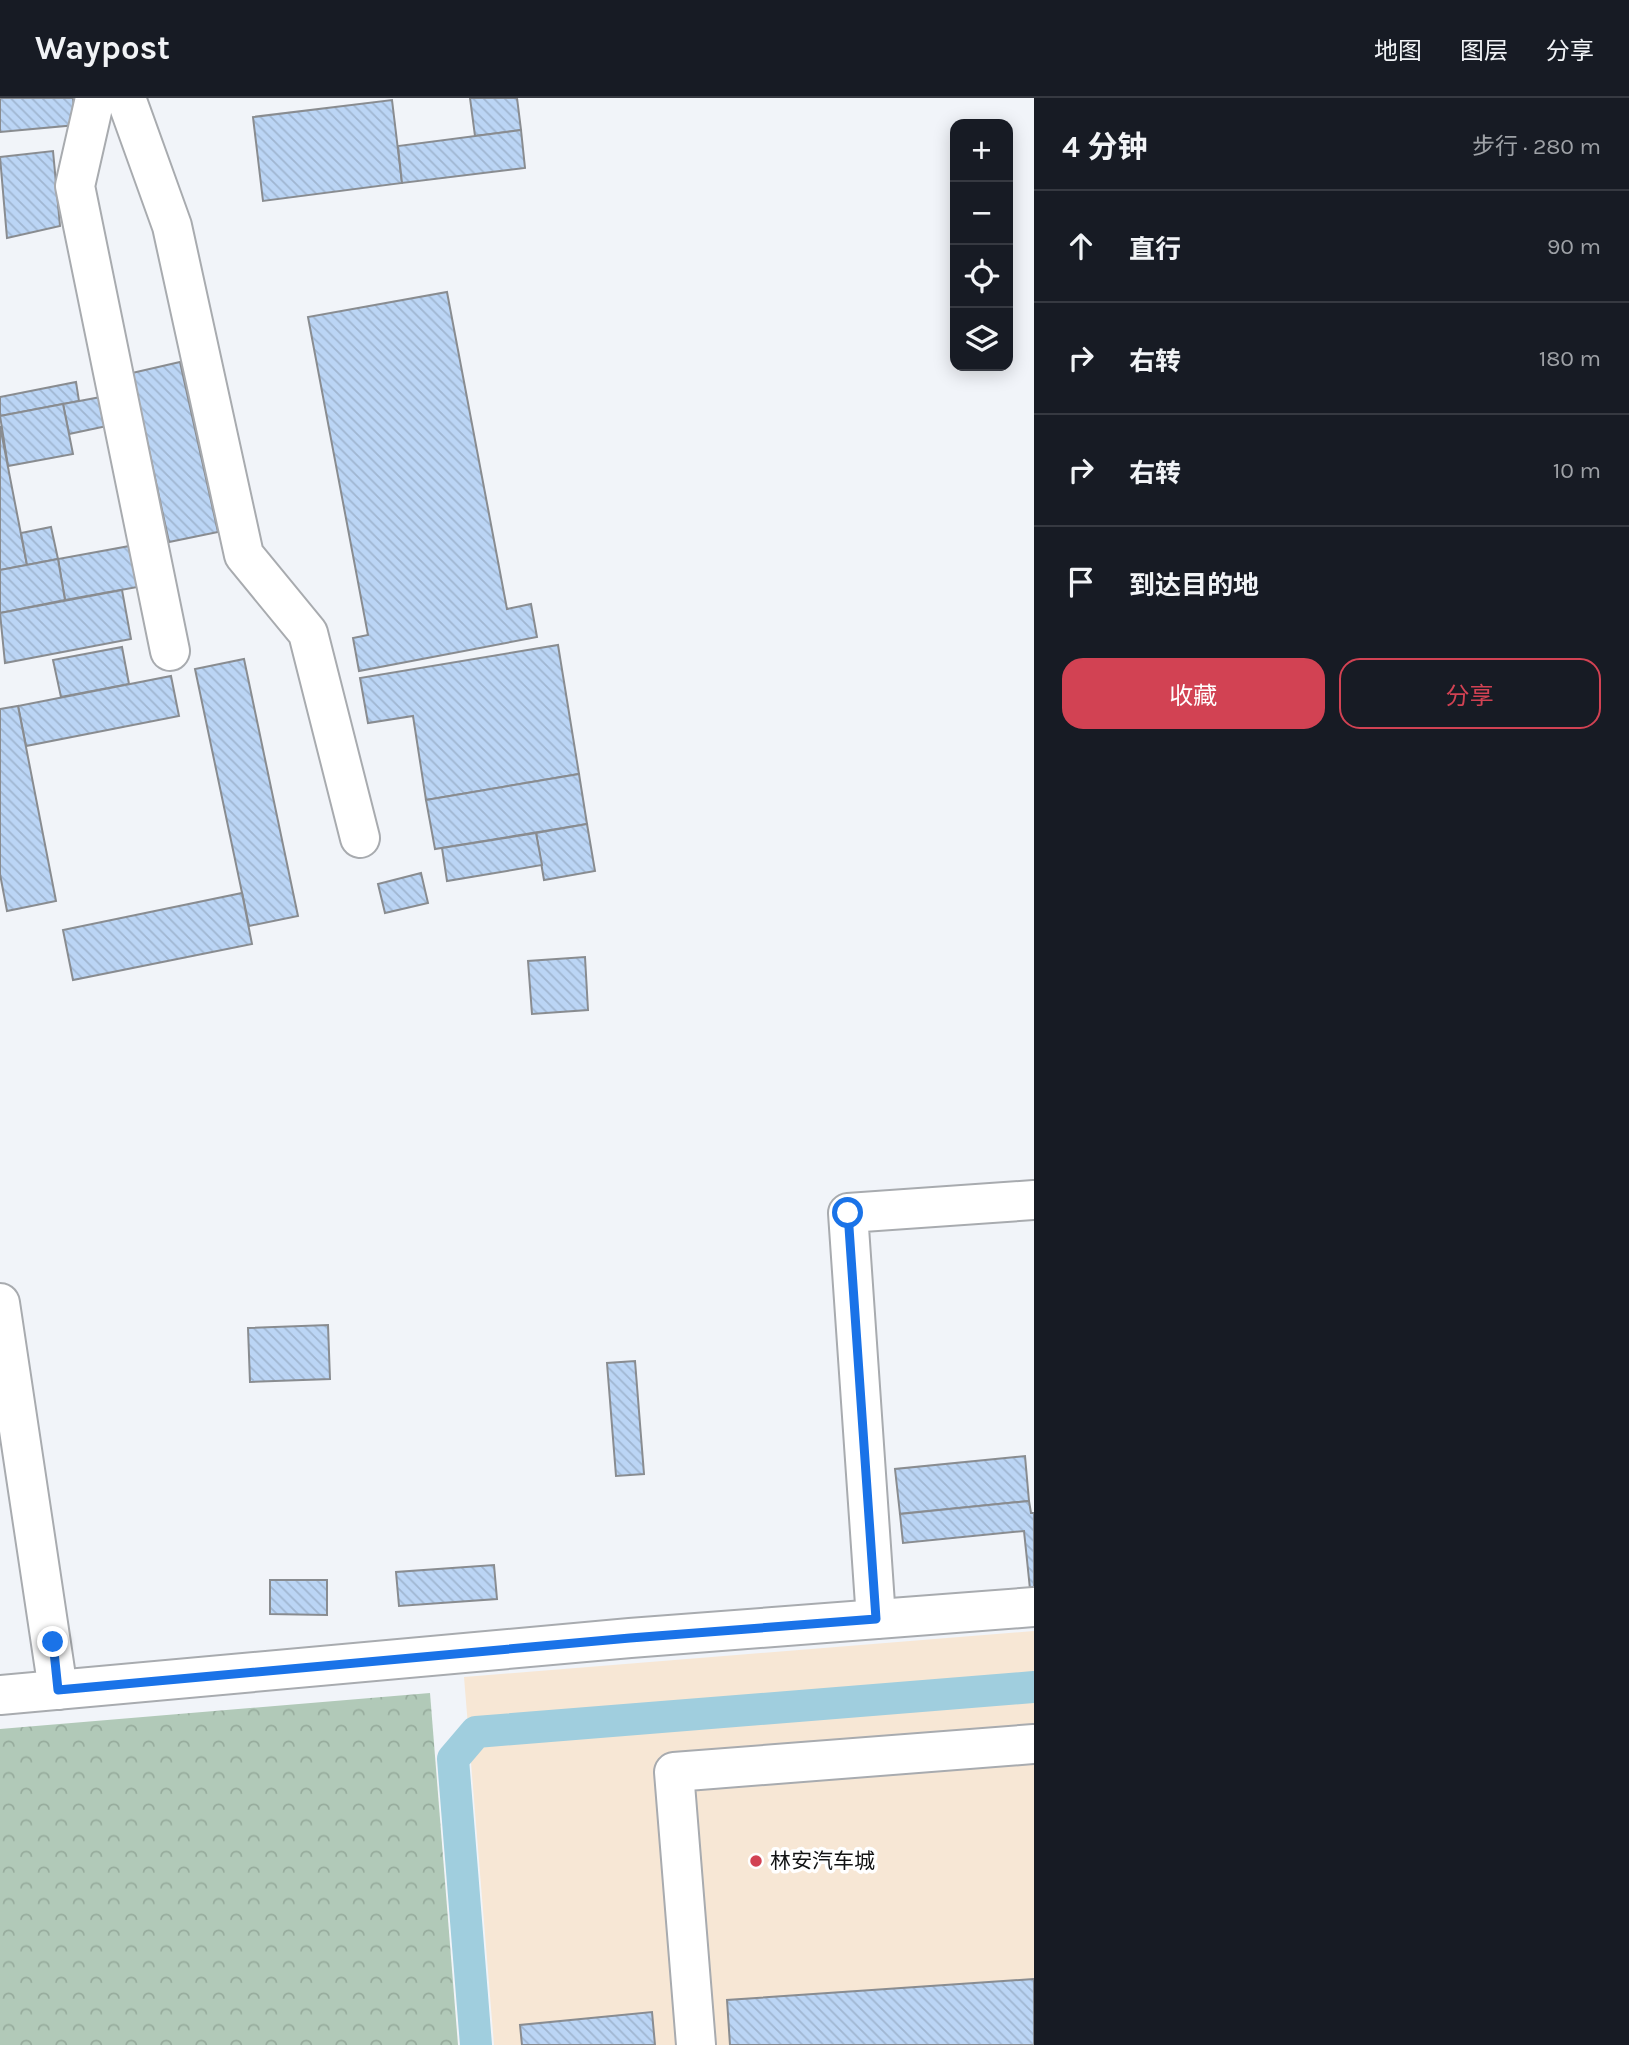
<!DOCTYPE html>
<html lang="zh">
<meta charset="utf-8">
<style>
body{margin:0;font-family:Karla,"Noto Sans SC",sans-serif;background:#20242c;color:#f1f3f6}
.controls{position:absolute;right:21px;top:21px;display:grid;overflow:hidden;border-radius:14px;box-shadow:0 4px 18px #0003}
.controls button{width:63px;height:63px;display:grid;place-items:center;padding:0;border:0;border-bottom:2px solid #363941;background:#171b24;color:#f1f3f6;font:35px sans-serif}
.stop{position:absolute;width:21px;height:21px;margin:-16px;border:5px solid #1a73e8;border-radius:50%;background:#fff}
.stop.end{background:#1a73e8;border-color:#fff;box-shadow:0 2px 7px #0008}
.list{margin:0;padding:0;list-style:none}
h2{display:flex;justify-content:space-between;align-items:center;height:91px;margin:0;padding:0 28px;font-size:30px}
h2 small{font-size:23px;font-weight:400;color:#9ea1a6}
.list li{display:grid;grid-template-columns:46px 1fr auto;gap:21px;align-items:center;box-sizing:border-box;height:112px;padding:0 28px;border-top:2px solid #363941}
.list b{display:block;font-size:26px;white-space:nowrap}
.list em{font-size:23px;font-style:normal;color:#9ea1a6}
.actions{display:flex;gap:14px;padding:21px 28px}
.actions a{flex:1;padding:16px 0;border:2px solid #d24253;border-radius:21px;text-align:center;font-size:24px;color:#d24253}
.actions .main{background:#d24253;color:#fff}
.icon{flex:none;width:38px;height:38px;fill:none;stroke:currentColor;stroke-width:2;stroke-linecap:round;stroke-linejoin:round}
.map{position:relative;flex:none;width:1034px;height:1947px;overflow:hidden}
header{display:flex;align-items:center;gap:42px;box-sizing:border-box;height:98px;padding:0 35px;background:#171b24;border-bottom:2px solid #363941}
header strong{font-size:33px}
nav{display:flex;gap:38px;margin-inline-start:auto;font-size:24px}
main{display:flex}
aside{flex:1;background:#171b24}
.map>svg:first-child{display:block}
</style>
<header>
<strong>Waypost</strong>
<nav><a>地图</a><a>图层</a><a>分享</a></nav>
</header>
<main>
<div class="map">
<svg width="1034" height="1947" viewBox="0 0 1034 1947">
<defs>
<pattern id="park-crowns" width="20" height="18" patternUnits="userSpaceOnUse" patternTransform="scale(1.75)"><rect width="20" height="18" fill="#b1c9b8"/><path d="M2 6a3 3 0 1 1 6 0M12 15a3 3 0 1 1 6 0" fill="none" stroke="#97ac9d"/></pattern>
<pattern id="building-back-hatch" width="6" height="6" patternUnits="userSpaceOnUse" patternTransform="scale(1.75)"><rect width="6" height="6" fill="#bbd5f5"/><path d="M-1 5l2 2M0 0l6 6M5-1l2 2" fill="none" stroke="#a0b6d1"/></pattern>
</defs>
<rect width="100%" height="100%" fill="#f1f4f9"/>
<polygon fill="#f7e7d5" points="1034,1533 1034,1947 494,1947 464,1579"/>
<polygon fill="url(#park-crowns)" points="430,1595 458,1947 0,1947 0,1631"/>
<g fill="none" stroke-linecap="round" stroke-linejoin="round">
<polyline stroke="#a0cede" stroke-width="32" points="476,1947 453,1661 476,1634 1034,1589"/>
</g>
<g fill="url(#building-back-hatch)" stroke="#898c90" stroke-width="2">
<polygon points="0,0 73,0 76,27 0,34"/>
<polygon points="470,0 517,0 521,32 475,38"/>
<polygon points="392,2 402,85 263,103 253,19"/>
<polygon points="521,32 525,70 402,85 398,48"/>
<polygon points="53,53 60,128 7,140 0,59"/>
<polygon points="447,194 507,511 531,506 537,539 359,573 353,540 368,537 308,219"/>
<polygon points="180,264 218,434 169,444 132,275"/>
<polygon points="76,284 79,303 0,318 0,299"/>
<polygon points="101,299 107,328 69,336 63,306"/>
<polygon points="63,306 73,356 8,368 0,318"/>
<polygon points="0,328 27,467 0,472"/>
<polygon points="51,429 58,461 27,467 21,435"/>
<polygon points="135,447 143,488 65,502 58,461"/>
<polygon points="58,461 65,502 0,515 0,472"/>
<polygon points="122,492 131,541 5,565 0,515"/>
<polygon points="558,547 579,676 426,702 413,618 368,625 360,580"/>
<polygon points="122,549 129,586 61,599 53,562"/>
<polygon points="244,561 298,818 249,828 195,571"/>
<polygon points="171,578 179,618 26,648 18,608"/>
<polygon points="18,608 56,803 7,813 0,776 0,611"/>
<polygon points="579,676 587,726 435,751 426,702"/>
<polygon points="587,726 595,773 544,782 536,735"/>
<polygon points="536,735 542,767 447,783 442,750"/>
<polygon points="421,775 428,805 385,815 378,786"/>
<polygon points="242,795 252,846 73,882 63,832"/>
<polygon points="585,859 588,912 532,916 528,863"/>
<polygon points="328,1227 330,1281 250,1284 248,1230"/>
<polygon points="635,1263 644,1376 616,1378 607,1265"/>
<polygon points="1025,1358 1029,1403 900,1416 895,1371"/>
<polygon points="1029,1403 1031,1415 1034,1415 1034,1491 1030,1491 1024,1433 903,1445 900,1416"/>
<polygon points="494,1467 497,1501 399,1508 396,1474"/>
<polygon points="270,1482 327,1482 327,1517 270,1516"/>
<polygon points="1034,1881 1034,1947 730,1947 727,1902"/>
<polygon points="652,1914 655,1947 522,1947 520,1927"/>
</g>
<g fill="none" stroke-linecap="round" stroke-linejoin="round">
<g stroke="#a8abaf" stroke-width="42">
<g id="minor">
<polyline points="95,0 75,88 170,553"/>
<polyline points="126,0 172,128 244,457 308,535 360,740"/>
<polyline points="0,1205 58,1592"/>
<polyline points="876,1521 848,1115 1034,1102"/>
<polyline points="0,1597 630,1540 1034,1509"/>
<polyline points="696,1947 674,1674 1034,1646"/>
</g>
</g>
<use href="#minor" stroke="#fff" stroke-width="38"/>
</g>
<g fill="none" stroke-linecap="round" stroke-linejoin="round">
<polyline stroke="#1a73e8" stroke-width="9" points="53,1544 58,1592 630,1540 876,1521 848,1115"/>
</g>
<circle fill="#d24253" stroke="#fff" stroke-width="2.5" cx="756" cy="1763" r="7"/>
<g text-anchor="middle" stroke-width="7" stroke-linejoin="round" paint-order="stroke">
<g font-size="21" fill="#121314" stroke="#fff" text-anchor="start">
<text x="770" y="1770">林安汽车城</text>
</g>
</g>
</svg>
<div class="controls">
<button>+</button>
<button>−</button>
<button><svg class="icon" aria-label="locate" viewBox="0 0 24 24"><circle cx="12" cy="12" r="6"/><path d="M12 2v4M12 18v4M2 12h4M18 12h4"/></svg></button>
<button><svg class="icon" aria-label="layers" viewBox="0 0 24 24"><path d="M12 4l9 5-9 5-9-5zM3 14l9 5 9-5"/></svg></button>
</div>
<div class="stop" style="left:848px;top:1115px"></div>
<div class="stop end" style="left:53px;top:1544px"></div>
</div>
<aside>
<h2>4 分钟<small>步行 · 280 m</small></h2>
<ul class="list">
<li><svg class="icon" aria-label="ahead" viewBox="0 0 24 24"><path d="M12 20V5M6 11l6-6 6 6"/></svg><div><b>直行</b></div><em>90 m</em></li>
<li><svg class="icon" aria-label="right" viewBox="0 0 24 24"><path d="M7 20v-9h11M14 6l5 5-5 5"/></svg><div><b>右转</b></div><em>180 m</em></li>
<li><svg class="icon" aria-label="right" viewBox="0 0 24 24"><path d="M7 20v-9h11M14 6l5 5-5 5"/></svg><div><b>右转</b></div><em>10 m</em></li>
<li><svg class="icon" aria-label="arrive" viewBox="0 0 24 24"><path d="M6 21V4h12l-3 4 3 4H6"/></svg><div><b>到达目的地</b></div></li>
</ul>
<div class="actions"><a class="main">收藏</a><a>分享</a></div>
</aside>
</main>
